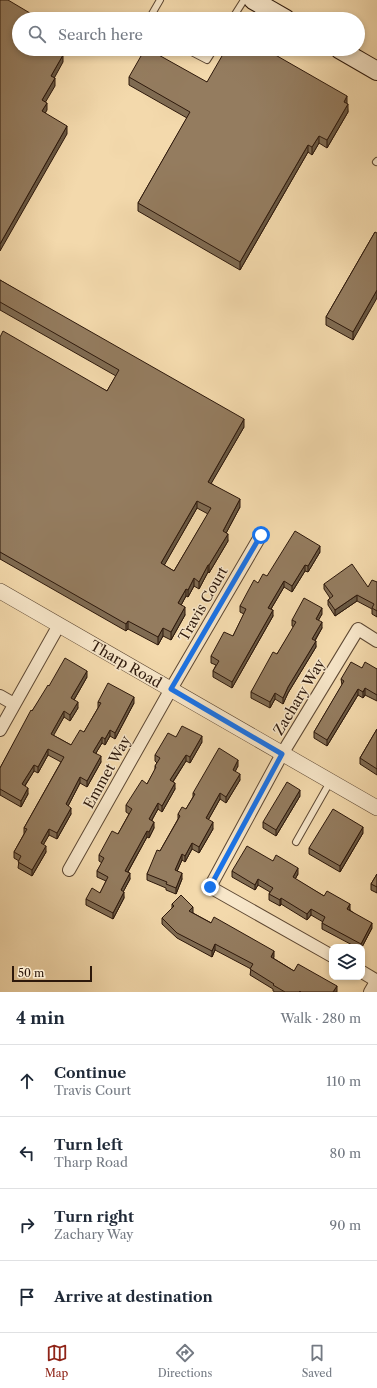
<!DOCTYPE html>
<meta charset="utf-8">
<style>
body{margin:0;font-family:"Libre Caslon Text",serif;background:#f6f6f7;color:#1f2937}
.controls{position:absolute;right:12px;bottom:12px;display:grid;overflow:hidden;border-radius:8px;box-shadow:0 2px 6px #0003}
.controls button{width:36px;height:36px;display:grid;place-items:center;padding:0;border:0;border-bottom:1px solid #e0e1e3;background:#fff;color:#1f2937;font:20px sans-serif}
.scale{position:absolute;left:12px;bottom:10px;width:80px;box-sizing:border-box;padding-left:4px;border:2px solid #2d180b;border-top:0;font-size:11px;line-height:14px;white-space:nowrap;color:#2d180b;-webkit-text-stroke:3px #f7e6c9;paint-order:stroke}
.stop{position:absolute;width:12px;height:12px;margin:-9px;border:3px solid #1a73e8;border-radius:50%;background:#fff}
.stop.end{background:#1a73e8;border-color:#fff;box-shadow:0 1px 4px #0008}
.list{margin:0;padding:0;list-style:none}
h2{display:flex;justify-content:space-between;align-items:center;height:52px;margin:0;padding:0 16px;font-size:17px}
h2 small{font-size:13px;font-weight:400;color:#747a83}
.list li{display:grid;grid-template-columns:26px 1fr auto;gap:12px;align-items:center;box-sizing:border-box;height:72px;padding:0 16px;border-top:1px solid #e0e1e3}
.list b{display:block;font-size:15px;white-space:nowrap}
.list p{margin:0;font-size:13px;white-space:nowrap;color:#747a83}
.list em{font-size:13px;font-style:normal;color:#747a83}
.icon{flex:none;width:22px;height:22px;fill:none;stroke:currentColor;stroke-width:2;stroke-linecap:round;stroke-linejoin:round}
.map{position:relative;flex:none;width:377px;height:992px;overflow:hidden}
.search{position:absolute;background:#fff;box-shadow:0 2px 6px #0003;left:12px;right:12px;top:12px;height:44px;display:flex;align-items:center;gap:10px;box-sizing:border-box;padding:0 14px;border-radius:22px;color:#747a83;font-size:15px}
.sheet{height:340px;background:#fff}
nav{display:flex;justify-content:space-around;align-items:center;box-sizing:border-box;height:56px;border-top:1px solid #e0e1e3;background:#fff;font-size:11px;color:#747a83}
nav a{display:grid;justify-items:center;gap:2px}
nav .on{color:#8f2418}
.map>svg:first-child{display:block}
</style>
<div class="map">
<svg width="377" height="992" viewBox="0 0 377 992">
<rect width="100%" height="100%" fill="#f3d9ac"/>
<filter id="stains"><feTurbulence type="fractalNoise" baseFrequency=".005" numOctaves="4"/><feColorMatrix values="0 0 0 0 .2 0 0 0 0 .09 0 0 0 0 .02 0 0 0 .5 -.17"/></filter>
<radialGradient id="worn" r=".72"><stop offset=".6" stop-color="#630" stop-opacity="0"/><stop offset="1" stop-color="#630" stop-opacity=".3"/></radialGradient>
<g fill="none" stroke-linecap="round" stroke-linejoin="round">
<g stroke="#5e4833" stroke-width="8">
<g id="service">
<polyline points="149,19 160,0"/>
<polyline points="232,19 244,0"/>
<polyline points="186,49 207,60 214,49"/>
<polyline points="376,162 377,161"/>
<polyline points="296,842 330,782"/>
</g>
</g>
<g stroke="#5e4833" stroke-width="14">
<g id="minor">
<polyline points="0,696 14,704"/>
<polyline points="0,730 59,625"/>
<polyline points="69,870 171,689 261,535"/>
<polyline points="332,956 210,887 282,754 358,629 377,641"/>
<polyline points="362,972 377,981"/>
<polyline points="370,992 377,980"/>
</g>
</g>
<g stroke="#5e4833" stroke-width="16">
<polyline id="tertiary" points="0,591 377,808"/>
</g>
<g stroke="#2d180b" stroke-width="20">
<g id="secondary">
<polyline points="253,0 286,19"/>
<polyline points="339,49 377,71"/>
</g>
</g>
<use href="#service" stroke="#f7e6c9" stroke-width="6"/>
<use href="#minor" stroke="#f7e6c9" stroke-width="12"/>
<use href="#tertiary" stroke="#f7e6c9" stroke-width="15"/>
<use href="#secondary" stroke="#f7e6c9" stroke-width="18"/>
</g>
<g fill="#7f6b52" stroke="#2d180b" fill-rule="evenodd">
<polygon points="129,77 207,82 347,104 348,112 327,148 319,143 312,155 308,152 240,270 138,211 138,203 187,118 129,85"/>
<polygon points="375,232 353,340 326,325 326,317"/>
<path d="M 0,280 L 244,427 L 211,483 L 240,507 L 226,533 L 228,541 L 209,573 L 208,572 L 199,589 L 194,586 L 188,597 L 186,596 L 181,605 L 185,615 L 171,640 L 163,636 L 158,645 L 128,629 L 126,631 L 0,559 L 0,337 L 107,391 L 116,376 L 0,310 ZM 197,508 L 208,514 L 174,571 L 164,565 Z"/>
<polygon points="320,552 308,572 305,571 292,592 284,587 271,609 273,616 232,688 213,677 213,671 216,665 211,663 211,656 233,636 244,614 240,612 240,606 267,576"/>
<polygon points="377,582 377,617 372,614 372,609 357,601 335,616 328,605 328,600 330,598 324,589 324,584 368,587"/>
<polygon points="322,614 318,620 322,628 315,641 316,647 288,693 283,704 275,699 270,708 251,698 251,692 277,654 294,627 292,626 292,620"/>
<polygon points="362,668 377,669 377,701 365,695 363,698 358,695 327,746 314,738 314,732 342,685 341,679"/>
<polygon points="87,677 74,700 78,708 70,721 64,717 53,735 71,745 84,732 98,708 98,702 134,703 115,739 110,736 105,745 102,743 96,753 101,762 87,787 80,783 68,806 71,814 57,839 49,835 43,845 46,852 32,876 18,868 19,861 14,858 14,852 24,834 24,828 61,762 48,755 38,773 34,771 25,786 28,794 21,807 0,795 0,768 32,711 49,686"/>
<polygon points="377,729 377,775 360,764 360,758"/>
<polygon points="176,737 202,742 190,763 186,761 173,782 175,789 162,812 158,809 152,820 154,828 149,838 147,837 128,872 130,879 123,892 124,898 113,919 86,905 86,899 100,893 106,881 97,877 97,871 102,863 99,861 99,855 118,834 129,814 126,812 126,805 147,784 155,770 155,766 157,763 155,761 155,755"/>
<polygon points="238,766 235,771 240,780 226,803 220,799 208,820 213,829 199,853 192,849 185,862 182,860 177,871 182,879 176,894 166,890 166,888 147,880 147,874 160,851 178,819 178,814 186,809 193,797 193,793"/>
<polygon points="300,796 276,836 263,828 263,822"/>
<polygon points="363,833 340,872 309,854 309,848"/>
<polygon points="273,861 298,874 295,879 324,896 350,909 350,910 372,928 362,947 356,947 322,929 322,923 323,922 311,915 307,920 281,904 280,906 269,900 269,894 270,892 258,885 255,890 232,877 232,871"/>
<polygon points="377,874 377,893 371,890 371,884"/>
<polygon points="172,904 193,912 193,913 274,957 273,958 294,971 337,992 275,992 273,991 273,989 250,975 251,969 215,950 212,957 177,938 162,924 162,918 172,908"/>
</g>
<g fill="#685742" stroke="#2d180b">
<polygon points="63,55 63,62 51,84 51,76"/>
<polygon points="55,78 55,86 42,108 42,100"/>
<polygon points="347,96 347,104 344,102"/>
<polygon points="47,103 47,110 42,119 42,111"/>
<polygon points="348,104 348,112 327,148 327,140"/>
<polygon points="67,126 67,134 0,251 0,244"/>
<polygon points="319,136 319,143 312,155 312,147"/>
<polygon points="308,145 308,152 240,270 240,262"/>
<polygon points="377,290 377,298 353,340 353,332"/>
<polygon points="244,419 244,427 208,489 208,482"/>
<polygon points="240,499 240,507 223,539 223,531"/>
<polygon points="197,501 197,508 161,571 161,563"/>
<polygon points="228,534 228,541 209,573 209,565"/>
<polygon points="320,546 320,552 308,572 308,566"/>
<polygon points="208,565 208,572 199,589 199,582"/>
<polygon points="305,565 305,571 292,592 292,586"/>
<polygon points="194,578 194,586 188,597 188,590"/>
<polygon points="284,581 284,587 268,614 268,608"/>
<polygon points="186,589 186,596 178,611 178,603"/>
<polygon points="357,595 357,601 335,616 335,610"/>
<polygon points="185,607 185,615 171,640 171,632"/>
<polygon points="322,608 322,614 316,625 316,619"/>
<polygon points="273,610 273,616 232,688 232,682"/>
<polygon points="128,621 128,629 126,631 126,624"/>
<polygon points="322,622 322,628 312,645 312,639"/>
<polygon points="163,628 163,636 158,645 158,637"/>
<polygon points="316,641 316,647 288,693 283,704 283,698 288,687"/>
<polygon points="87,671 87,677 71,705 71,698"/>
<polygon points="365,688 365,695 363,698 363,692"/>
<polygon points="358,689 358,695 327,746 327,740"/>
<polygon points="275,693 275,699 270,708 270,702"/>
<polygon points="134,697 134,703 115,739 115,733"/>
<polygon points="78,702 78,708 70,721 70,715"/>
<polygon points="64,711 64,717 51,740 51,734"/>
<polygon points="110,730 110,736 105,745 105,739"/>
<polygon points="202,736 202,742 190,763 190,757"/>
<polygon points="102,737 102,743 93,758 93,752"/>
<polygon points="48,749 48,755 38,773 38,767"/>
<polygon points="186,755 186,761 170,786 170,780"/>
<polygon points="101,756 101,762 87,787 87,781"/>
<polygon points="238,760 238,766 233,776 233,770"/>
<polygon points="34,765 34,771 22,790 22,784"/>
<polygon points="240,774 240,780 226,803 226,797"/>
<polygon points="80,777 80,783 66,810 66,804"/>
<polygon points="175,783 175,789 162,812 162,806"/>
<polygon points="28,788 28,794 21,807 21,801"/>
<polygon points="300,790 300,796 276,836 276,830"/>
<polygon points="220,793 220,799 206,824 206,818"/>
<polygon points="158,803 158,809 149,825 149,819"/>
<polygon points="71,808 71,814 57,839 57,833"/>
<polygon points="154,822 154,828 149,838 149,832"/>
<polygon points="213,822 213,829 199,853 199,847"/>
<polygon points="363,827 363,833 340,872 340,866"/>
<polygon points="49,829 49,835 41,849 41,843"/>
<polygon points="147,831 147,837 125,877 125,871"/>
<polygon points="192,843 192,849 185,862 185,856"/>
<polygon points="46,846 46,852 32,876 32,870"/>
<polygon points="182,854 182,860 175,876 175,870"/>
<polygon points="298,868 298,874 293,883 293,877"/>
<polygon points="130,873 130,879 121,896 121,890"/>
<polygon points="182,873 182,879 176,894 176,888"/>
<polygon points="258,879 258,885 255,890 255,885"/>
<polygon points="124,892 124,898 113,919 113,913"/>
<polygon points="281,898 281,904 280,906 280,900"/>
<polygon points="350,904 350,909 347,915 347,909"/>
<polygon points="193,907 193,912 189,917 189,911"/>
<polygon points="311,909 311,915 307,920 307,914"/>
<polygon points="372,923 372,928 362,947 361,947 361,944"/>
<polygon points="215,944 215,950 212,957 212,951"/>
<polygon points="274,951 274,957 271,963 271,957"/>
<polygon points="337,986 337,992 333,992"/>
</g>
<g fill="#947c5f" stroke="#2d180b" fill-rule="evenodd">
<polygon points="0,0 8,0 40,19 19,19 19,49 53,49 63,55 51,76 55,78 42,100 47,103 42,111 67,126 0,244"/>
<polygon points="145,49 148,49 207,82 226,49 265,49 347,96 344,102 348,104 327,140 319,136 312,147 308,145 240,262 138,203 190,112 129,77"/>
<polygon points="375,232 377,233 377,290 353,332 326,317"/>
<path d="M 0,280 L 244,419 L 208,482 L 240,499 L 223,531 L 228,534 L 209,565 L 208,565 L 199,582 L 194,578 L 188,590 L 186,589 L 178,603 L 185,607 L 171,632 L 163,628 L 158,637 L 128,621 L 126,624 L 0,552 L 0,337 L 3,331 L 107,391 L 119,370 L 0,302 ZM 197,501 L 211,508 L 174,571 L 161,563 Z"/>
<polygon points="295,531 320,546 308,566 305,565 292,586 284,581 268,608 273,610 232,682 213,671 219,661 211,656 224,632 233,636 246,609 240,606 248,591 254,580 258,583 263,574 267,576"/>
<polygon points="352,564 368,587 372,580 377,582 377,611 372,608 374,604 357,595 335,610 328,600 333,596 324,584"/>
<polygon points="304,598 322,608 316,619 322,622 312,639 316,641 288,687 283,698 275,693 270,702 251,692 273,652 277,654 296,622 292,620"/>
<polygon points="65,658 87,671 71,698 78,702 70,715 64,711 51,734 71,745 80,730 84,732 101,703 98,702 108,683 134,697 115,733 110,730 105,739 102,737 93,752 101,756 87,781 80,777 66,804 71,808 57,833 49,829 41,843 46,846 32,870 18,862 21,856 14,852 27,829 24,828 64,757 48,749 38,767 34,765 22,784 28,788 21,801 0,789 0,768 31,710 32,711 48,685 49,686"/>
<polygon points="351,662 362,668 365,662 377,669 377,695 365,688 363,692 358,689 327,740 314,732 344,681 341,679"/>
<polygon points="182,726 202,736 190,757 186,755 170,780 175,783 162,806 158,803 149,819 154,822 149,832 147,831 125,871 130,873 121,890 124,892 113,913 86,899 92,888 100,893 108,877 97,871 104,858 99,855 112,831 118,834 132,809 126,805 142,780 147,784 156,767 155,766 160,758 155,755 168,733 176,737"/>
<polygon points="377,729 377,769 360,758"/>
<polygon points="219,748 238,760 233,770 240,774 226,797 220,793 206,818 213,822 199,847 192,843 185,856 182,854 175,870 182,873 176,888 166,884 167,882 147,874 157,850 160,851 180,816 178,814 182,807 186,809 195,794 193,793"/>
<polygon points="287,782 300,790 276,830 263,822"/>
<polygon points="333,809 363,827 340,866 309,848"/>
<polygon points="247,846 273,861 276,855 298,868 293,877 324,896 327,891 350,904 347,909 372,923 361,944 322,923 325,917 311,909 307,914 281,898 280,900 269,894 273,888 258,879 255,885 232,871"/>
<polygon points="377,874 377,887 371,884"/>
<polygon points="181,895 193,907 189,911 211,923 214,917 274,951 271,957 294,971 298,964 337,986 333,992 301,992 300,991 299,992 285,992 273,985 274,984 250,969 253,964 215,944 212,951 177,933 162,918 174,906 172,904"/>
</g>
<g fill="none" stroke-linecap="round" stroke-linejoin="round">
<polyline stroke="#1a73e8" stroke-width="5" points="210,887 282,754 171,689 261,535"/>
</g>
<g text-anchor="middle" stroke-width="3" stroke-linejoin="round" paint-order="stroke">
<g font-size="14" fill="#2d180b" stroke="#f7e6c9">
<text transform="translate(203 604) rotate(-60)" y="5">Travis Court</text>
<text transform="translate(126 664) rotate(30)" y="5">Tharp Road</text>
<text transform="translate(299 697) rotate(-59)" y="5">Zachary Way</text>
<text transform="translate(107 772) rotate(-61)" y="5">Emmet Way</text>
</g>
</g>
<rect width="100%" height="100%" filter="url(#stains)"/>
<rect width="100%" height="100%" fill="url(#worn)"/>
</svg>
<div class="controls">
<button><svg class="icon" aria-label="layers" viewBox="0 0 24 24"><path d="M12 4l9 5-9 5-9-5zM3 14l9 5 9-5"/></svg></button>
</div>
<div class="scale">50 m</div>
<div class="stop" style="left:261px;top:535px"></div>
<div class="stop end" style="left:210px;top:887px"></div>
<div class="search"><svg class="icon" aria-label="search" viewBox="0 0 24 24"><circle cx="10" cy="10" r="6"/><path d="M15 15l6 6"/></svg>Search here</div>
</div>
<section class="sheet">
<h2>4 min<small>Walk · 280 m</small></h2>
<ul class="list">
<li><svg class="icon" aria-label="ahead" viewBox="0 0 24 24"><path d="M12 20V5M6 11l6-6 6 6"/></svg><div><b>Continue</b><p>Travis Court</p></div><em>110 m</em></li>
<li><svg class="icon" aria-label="left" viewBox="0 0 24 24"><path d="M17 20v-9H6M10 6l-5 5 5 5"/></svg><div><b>Turn left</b><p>Tharp Road</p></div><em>80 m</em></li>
<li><svg class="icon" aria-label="right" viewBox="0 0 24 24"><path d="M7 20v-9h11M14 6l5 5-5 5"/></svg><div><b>Turn right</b><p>Zachary Way</p></div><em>90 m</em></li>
<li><svg class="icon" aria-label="arrive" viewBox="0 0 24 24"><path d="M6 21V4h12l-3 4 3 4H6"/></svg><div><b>Arrive at destination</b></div></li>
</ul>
</section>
<nav>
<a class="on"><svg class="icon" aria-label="map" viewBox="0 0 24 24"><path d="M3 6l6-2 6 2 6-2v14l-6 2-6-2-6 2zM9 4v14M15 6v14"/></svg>Map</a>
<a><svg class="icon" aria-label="directions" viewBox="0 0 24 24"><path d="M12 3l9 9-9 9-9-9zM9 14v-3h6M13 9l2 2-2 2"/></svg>Directions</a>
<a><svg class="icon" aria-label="saved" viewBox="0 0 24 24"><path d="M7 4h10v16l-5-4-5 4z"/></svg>Saved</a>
</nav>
